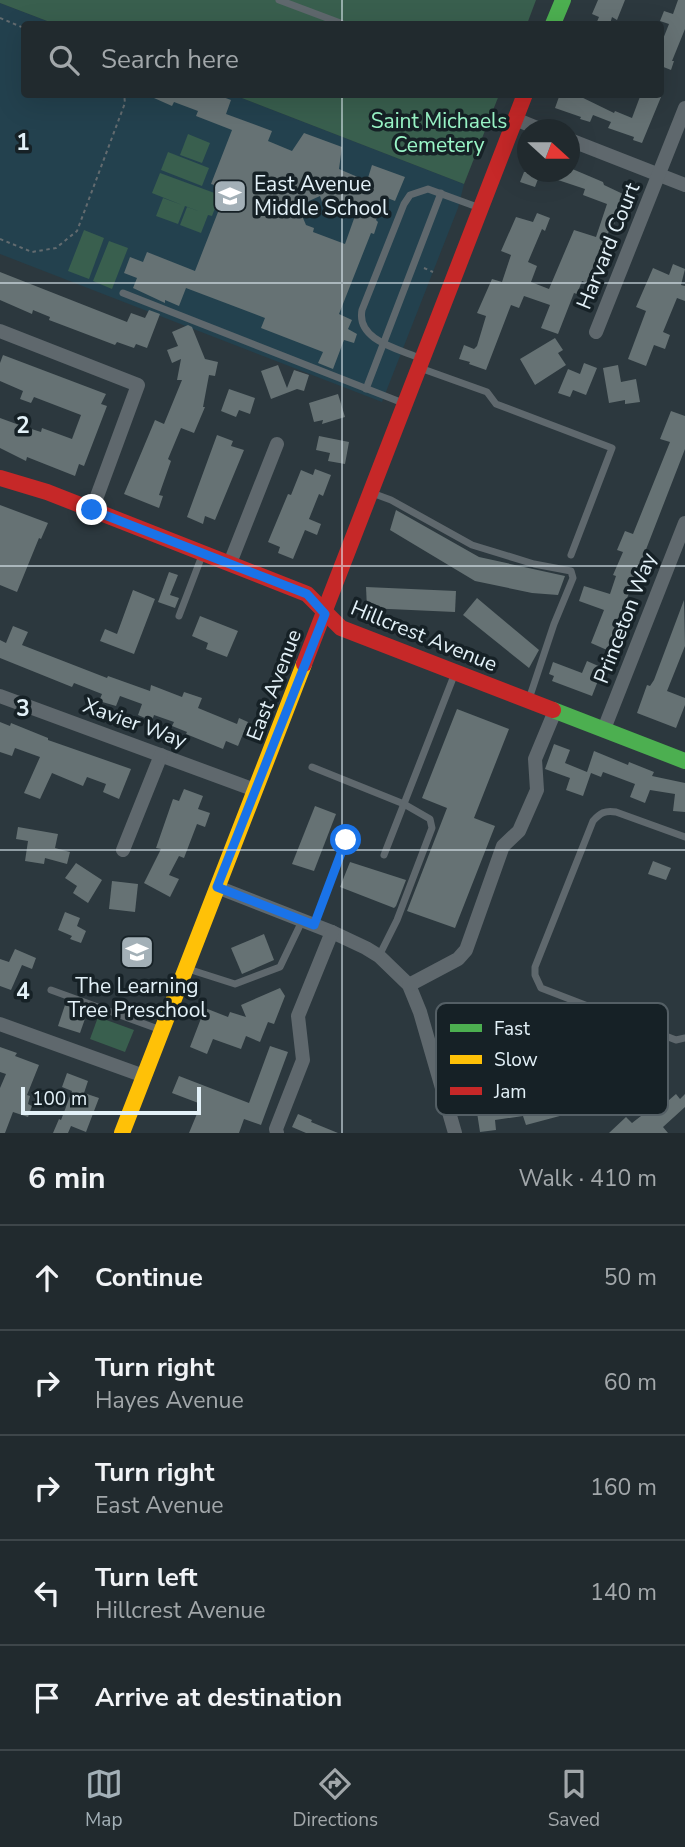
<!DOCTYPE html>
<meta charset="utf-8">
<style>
body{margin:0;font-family:"Nunito Sans",sans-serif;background:#293236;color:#f1f3f6}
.compass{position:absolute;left:517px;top:119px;width:63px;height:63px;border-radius:50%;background:#212a2e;box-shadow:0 7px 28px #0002;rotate:111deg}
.scale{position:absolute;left:21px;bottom:18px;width:180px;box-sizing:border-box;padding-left:7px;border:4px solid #e3f1f8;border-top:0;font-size:19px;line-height:24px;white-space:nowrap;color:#e3f1f8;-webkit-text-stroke:5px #162126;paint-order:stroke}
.stop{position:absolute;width:21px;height:21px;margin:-16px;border:5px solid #1a73e8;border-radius:50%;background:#fff}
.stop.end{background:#1a73e8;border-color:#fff;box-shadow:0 2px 7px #0008}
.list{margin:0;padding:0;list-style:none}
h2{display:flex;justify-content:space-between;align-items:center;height:91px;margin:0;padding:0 28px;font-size:30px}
h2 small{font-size:23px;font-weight:400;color:#a2a7aa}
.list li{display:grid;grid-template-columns:46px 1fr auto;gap:21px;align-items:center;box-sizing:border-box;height:105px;padding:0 28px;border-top:2px solid #3e464a}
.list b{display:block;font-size:26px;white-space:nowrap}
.list p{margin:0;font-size:23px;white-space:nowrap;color:#a2a7aa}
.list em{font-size:23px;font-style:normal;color:#a2a7aa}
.icon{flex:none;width:38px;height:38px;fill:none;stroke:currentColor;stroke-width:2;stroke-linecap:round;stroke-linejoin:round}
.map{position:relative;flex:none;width:685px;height:1133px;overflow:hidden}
.search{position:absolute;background:#212a2e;box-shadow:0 7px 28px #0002;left:21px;right:21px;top:21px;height:77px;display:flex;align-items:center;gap:18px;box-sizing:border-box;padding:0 24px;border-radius:7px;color:#a2a7aa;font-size:26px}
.sheet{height:616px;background:#212a2e}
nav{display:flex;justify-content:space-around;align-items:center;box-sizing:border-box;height:98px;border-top:2px solid #3e464a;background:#212a2e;font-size:19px;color:#a2a7aa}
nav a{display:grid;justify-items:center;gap:4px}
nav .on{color:#a3b0b7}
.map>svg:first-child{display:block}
</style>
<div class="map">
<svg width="685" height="1133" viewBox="0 0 685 1133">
<rect width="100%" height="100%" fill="#2c383e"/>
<polygon fill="#23414e" points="0,3 55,24 24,24 24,94 234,95 464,184 458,208 382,402 0,254"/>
<g fill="#395f4e">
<polygon points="0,0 536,0 527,24 55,24 0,3"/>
<polygon points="234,95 499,95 464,184"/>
<polygon points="188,134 210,143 202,163 180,155"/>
<polygon points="168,152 209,168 202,186 161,170"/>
<polygon points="160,173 220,195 212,216 208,215 201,233 180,225 187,207 201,212 185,206 178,224 156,216 163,198 182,205 152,193"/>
<polygon points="84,230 104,238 89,279 68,271"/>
<polygon points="109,241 128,248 112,289 93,281"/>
<polygon points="98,1017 134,1030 125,1052 90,1039"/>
</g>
<g fill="#667274" fill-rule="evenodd">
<polygon points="598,0 625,0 617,20 612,17 610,24 596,24 599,17 592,14"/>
<polygon points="678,0 685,0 685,29 672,61 674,61 671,70 661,66 661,44 669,24 660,21 664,11 673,14"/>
<path d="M 145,94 L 215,94 L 231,100 L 226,114 L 272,131 L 268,141 L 292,151 L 304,133 L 342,147 L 339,169 L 367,181 L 372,165 L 405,177 L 395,201 L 385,197 L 376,220 L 378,222 L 374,234 L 371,233 L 339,314 L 352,320 L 348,329 L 357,334 L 354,343 L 344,340 L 333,369 L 318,363 L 323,352 L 261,328 L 265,318 L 186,288 L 179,306 L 165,300 L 165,303 L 133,288 L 137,278 L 124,273 L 130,257 L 143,262 L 147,252 L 195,271 L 227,189 L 211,184 L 232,130 L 196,116 L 198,111 L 174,102 L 172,106 ZM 320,196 L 322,202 L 356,213 L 345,244 L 313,232 L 314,228 L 306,225 L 298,206 Z"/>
<polygon points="560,94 575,94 614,113 615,111 632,118 641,94 661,97 642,143 633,140 634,137 608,128 611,122 593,115 590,122 580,119 581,117 555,108"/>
<polygon points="570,168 603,182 604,185 623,194 615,213 618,214 613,227 611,226 600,253 598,253 587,283 582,281 577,294 574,293 558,334 541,328 550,305 524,296 519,308 511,305 486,370 469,364 470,362 459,359 464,345 474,349 477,346 486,316 477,313 492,279 502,282 511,255 501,251 516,217 533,222 537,213 550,218 545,231 542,229 528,262 537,266 531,282 549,289 574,230 596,237 607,204 583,195 585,189 540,174 535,187 520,182 524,172 570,172"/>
<polygon points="673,264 685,269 681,285 685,286 685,301 677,298 663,332 670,335 665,349 654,345 646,366 628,359 646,311 636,307 653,268 669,275"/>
<polygon points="0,272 127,322 131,313 145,318 149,310 160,314 147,348 136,344 134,348 117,342 115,345 49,320 50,317 33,310 32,314 0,300"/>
<polygon points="188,325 192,327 205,359 218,362 215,376 209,375 203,407 205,407 194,433 181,428 168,459 171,461 159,495 163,496 159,508 124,494 155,420 164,424 182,380 177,380 181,359 172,363 167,350 178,346 172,332"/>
<polygon points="555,338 563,350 558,353 566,365 535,385 520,359"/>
<polygon points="3,355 106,394 101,404 107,406 84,466 79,464 75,476 27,457 26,461 0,448 0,418 22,426 41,432 42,428 72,439 81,415 34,397 31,403 20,399 23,391 0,381 0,363"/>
<polygon points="584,363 597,368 586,395 573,390 570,397 558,393 568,369 580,374"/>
<polygon points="278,365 287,388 294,370 309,375 304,391 297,389 271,399 261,371"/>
<polygon points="618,365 621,382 636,379 640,402 625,404 625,400 609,403 603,368"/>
<polygon points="229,389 255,398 250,414 239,410 236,417 221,411"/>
<polygon points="338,394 345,417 322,424 323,420 314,422 309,403"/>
<polygon points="671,411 685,416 685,449 607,650 591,643 604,610 579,601 584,586 610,594 616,576 613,575 623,552 617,550 625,531 633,534 670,442 660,439"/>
<polygon points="217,435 233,441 231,446 244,450 215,520 205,516 203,524 187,517"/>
<polygon points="319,436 349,442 345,464 328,461 330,453 316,450"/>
<polygon points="315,469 331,475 323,496 319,494 309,519 321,524 317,535 305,530 293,559 278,553 280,547 268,542 288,494 291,495 301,470 313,475"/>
<polygon points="0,505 48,523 41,539 39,538 17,592 0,585"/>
<polygon points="396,510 479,557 565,576 558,595 532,593 475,581 390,530"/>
<polygon points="169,572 178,575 170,595 179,598 175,608 158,602"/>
<polygon points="366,587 456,591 455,612 367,608"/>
<polygon points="133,590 155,599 134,654 100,641 105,629 117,634"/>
<polygon points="477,598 539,650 529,668 463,615"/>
<polygon points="684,600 685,646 667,691 685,698 685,705 676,728 637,713 647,685 650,686 654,680"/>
<polygon points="200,616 238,631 227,657 206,649 208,643 192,636"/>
<polygon points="13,626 28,632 22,645 107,678 108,676 150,691 151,685 182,697 184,692 202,698 198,708 237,724 239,718 248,722 238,746 226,741 223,749 186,734 187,732 172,726 174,722 154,715 152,721 138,715 142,704 120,696 116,706 99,701 102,694 74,683 72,687 0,658 0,640 6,643"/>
<polygon points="587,661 603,668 592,696 552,681 554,676 549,674 553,662 582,673"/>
<polygon points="457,709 509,729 474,818 495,826 455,928 407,911 447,808 422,798"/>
<polygon points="0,722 10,726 11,723 48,738 48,740 131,769 119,799 103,792 106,784 87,777 83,786 52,773 40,799 24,793 40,757 15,748 12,756 0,752"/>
<polygon points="554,744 570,750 565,763 587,772 594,751 628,765 629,762 654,772 652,776 685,783 685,812 673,811 675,794 650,790 645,803 630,797 635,784 603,772 601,777 591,773 583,796 566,790 570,778 545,769"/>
<polygon points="184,789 203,796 198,809 210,813 205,827 197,824 184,858 179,856 169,875 179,879 170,897 144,883 161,849 156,848 173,799 179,801"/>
<polygon points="315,806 336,814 314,871 292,864"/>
<polygon points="18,827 58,834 55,848 70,852 67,864 45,858 44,864 25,861 28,841 16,839"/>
<polygon points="653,861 671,868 666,880 648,874"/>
<polygon points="350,862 406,880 396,906 394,908 340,887"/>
<polygon points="76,863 102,880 88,903 73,893 77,886 65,878"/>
<polygon points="112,881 138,884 135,912 109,909"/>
<polygon points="65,912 80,918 77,926 86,931 81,943 70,939 72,936 58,930"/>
<polygon points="264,934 274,960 242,974 231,948"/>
<polygon points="15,949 36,958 32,969 22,965 11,990 0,986 0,959 9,962"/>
<polygon points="280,988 285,996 274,1024 268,1022 260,1042 246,1036 241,1049 213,1039 207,1054 190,1047 205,1008 228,1017 230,1012 246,1017 241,1005"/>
<polygon points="65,1005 87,1013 80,1033 58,1026"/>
<polygon points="643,1034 659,1046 627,1088 603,1093 605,1101 585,1106 586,1109 526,1125 523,1116 495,1120 496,1130 480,1132 476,1106 519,1099 518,1097 531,1094 533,1103 568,1093 565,1084 630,1069 613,1057 622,1046 630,1052"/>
<polygon points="270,1046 288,1052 261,1125 244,1119 239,1133 189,1133 201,1104 172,1093 179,1076 249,1103"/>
<polygon points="0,1047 17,1053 15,1056 39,1065 27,1095 30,1096 28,1104 32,1106 28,1117 13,1112 5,1133 0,1133 0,1088 6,1074 0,1072"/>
<polygon points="67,1073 88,1081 84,1093 99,1098 86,1132 71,1126 68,1133 53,1133 59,1119 61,1120 72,1091 62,1087"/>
<polygon points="676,1094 680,1099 685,1094 685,1107 663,1127 668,1133 609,1133 626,1117 632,1123 659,1102 662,1106"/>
<polygon points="298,1114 312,1120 311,1122 338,1133 306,1133 292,1127"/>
</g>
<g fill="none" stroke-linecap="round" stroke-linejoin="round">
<g stroke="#636b6f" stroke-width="2" stroke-dasharray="3.5 3.5" stroke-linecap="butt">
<polyline points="0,18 24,28"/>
<polyline points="0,239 32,252 56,248 77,231 125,103 124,94"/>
<polyline points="424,268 433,272"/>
</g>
<g stroke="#5f686d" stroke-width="7">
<polyline points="279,0 343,24"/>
<polyline points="123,293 403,403"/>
<path d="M 422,359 C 400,349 356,341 362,310 L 404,204 L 410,195 L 428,189 L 480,208"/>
<polyline points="420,368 487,392 496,404 612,448 571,555"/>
<polyline points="366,389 441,193"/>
<polyline points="372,493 391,500 472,545 534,564 571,571 573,578 554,624 529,699"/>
<polyline points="179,616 203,553"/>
<polyline points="312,767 404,804 430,819 432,828 397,920 379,956"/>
<path d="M 685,837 L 616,812 C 605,810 600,813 593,821 L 535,967 L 535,975 L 541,988 L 676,1040 L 685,1038"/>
<polyline points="384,855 455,673"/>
<polyline points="314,925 346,840"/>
<polyline points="188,969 235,984 280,967 302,921"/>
<polyline points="51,990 161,1030"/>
</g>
<g stroke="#5f686d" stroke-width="14">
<polyline points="515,119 542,130"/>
<polyline points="570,140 685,185"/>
<polyline points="0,331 138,385 92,510"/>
<polyline points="596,332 685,108"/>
<polyline points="230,563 277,444"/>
<polyline points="0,696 255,790"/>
<polyline points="604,729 685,523"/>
<polyline points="123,850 161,755"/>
<polyline points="217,887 332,932 366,948 379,956 409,985 420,1012 455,1133"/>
<polyline points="409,985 458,959 466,950 503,846 519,831 537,790 535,759 555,711"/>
<polyline points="0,1024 144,1076"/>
<path d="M 444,1090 L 565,1055 C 589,1045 597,1036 607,1012"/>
<polyline points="277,1133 276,1129 303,1060 298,1016 332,932"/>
</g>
<g stroke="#4caf50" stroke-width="16">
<polyline points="553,24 563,0"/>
<polyline points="553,710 685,761"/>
</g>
<polyline stroke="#ffc107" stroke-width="16" points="122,1133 304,664"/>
<g stroke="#c62828" stroke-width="16">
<polyline points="0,478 47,492 307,594 341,628 553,710"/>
<polyline points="304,664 525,94"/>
</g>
</g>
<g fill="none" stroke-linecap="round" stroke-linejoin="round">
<polyline stroke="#1a73e8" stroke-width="9" points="92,510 307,594 325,614 217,887 314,925 346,840"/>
</g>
<path fill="none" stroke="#e3f1f8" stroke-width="2" stroke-opacity="0.55" d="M 342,0 L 342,24M 342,94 L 342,1133M 0,283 L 685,283M 0,566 L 685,566M 0,850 L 685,850"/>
<defs>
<g id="school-square" transform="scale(1.75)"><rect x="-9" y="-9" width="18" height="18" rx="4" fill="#a3b0b7" stroke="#162126"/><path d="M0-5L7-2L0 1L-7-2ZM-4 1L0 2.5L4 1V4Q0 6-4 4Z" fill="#fff"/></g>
</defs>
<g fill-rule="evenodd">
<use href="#school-square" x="230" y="196"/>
<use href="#school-square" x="137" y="952"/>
</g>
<g text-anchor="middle" stroke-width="7" stroke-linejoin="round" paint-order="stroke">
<g font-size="21" fill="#9af6c8" stroke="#162126">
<text x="439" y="128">Saint Michaels<tspan x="439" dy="24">Cemetery</tspan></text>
</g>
<g font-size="21" fill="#e3f1f8" stroke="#162126" text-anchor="start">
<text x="254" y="191">East Avenue<tspan x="254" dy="24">Middle School</tspan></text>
<text x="137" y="993" text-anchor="middle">The Learning<tspan x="137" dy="24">Tree Preschool</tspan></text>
</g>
<g font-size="21" fill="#e3f1f8" stroke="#162126">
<text transform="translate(608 246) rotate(-68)" y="7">Harvard Court</text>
<text transform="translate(625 618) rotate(-69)" y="7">Princeton Way</text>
<text transform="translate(424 636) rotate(22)" y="7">Hillcrest Avenue</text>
<text transform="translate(274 685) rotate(-69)" y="7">East Avenue</text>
<text transform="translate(135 723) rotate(20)" y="7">Xavier Way</text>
</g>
</g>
<rect x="436" y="1003" width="232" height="112" rx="10" fill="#162126" stroke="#545f65" stroke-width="2"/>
<rect x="450" y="1024" width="32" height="8" fill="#4caf50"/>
<rect x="450" y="1055" width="32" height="9" fill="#ffc107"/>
<rect x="450" y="1087" width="32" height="8" fill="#c62828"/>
<g font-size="19" fill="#e3f1f8">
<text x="494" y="1035">Fast</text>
<text x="494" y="1066">Slow</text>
<text x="494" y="1098">Jam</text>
</g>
<g font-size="23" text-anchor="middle" font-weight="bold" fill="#e3f1f8" stroke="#162126" stroke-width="7" stroke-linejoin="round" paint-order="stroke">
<text x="23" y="150">1</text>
<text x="23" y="433">2</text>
<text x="23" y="716">3</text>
<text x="23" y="999">4</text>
</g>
</svg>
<svg class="compass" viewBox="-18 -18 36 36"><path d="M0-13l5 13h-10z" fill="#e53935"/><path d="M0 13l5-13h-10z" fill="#a2a7aa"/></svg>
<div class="scale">100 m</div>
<div class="stop" style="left:346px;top:840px"></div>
<div class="stop end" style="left:92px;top:510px"></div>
<div class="search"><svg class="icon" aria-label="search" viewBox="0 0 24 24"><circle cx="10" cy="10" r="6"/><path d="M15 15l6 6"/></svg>Search here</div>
</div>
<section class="sheet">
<h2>6 min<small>Walk · 410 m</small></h2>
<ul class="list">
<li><svg class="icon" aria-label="ahead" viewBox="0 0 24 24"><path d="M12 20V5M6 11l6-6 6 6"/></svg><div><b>Continue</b></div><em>50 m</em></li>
<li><svg class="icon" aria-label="right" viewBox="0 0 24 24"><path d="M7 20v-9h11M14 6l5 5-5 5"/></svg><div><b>Turn right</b><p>Hayes Avenue</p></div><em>60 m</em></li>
<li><svg class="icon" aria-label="right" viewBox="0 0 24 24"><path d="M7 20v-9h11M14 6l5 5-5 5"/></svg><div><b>Turn right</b><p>East Avenue</p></div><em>160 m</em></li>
<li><svg class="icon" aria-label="left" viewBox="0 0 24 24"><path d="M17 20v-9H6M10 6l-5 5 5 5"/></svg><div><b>Turn left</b><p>Hillcrest Avenue</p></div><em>140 m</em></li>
<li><svg class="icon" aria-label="arrive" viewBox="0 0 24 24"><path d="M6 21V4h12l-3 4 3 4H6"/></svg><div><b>Arrive at destination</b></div></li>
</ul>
</section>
<nav>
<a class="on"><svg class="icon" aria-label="map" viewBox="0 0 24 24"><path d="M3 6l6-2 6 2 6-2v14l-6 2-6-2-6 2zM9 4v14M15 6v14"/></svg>Map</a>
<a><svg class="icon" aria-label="directions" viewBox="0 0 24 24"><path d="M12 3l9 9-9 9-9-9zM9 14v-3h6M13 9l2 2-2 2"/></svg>Directions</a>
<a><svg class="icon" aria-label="saved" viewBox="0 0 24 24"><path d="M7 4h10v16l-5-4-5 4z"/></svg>Saved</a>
</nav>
